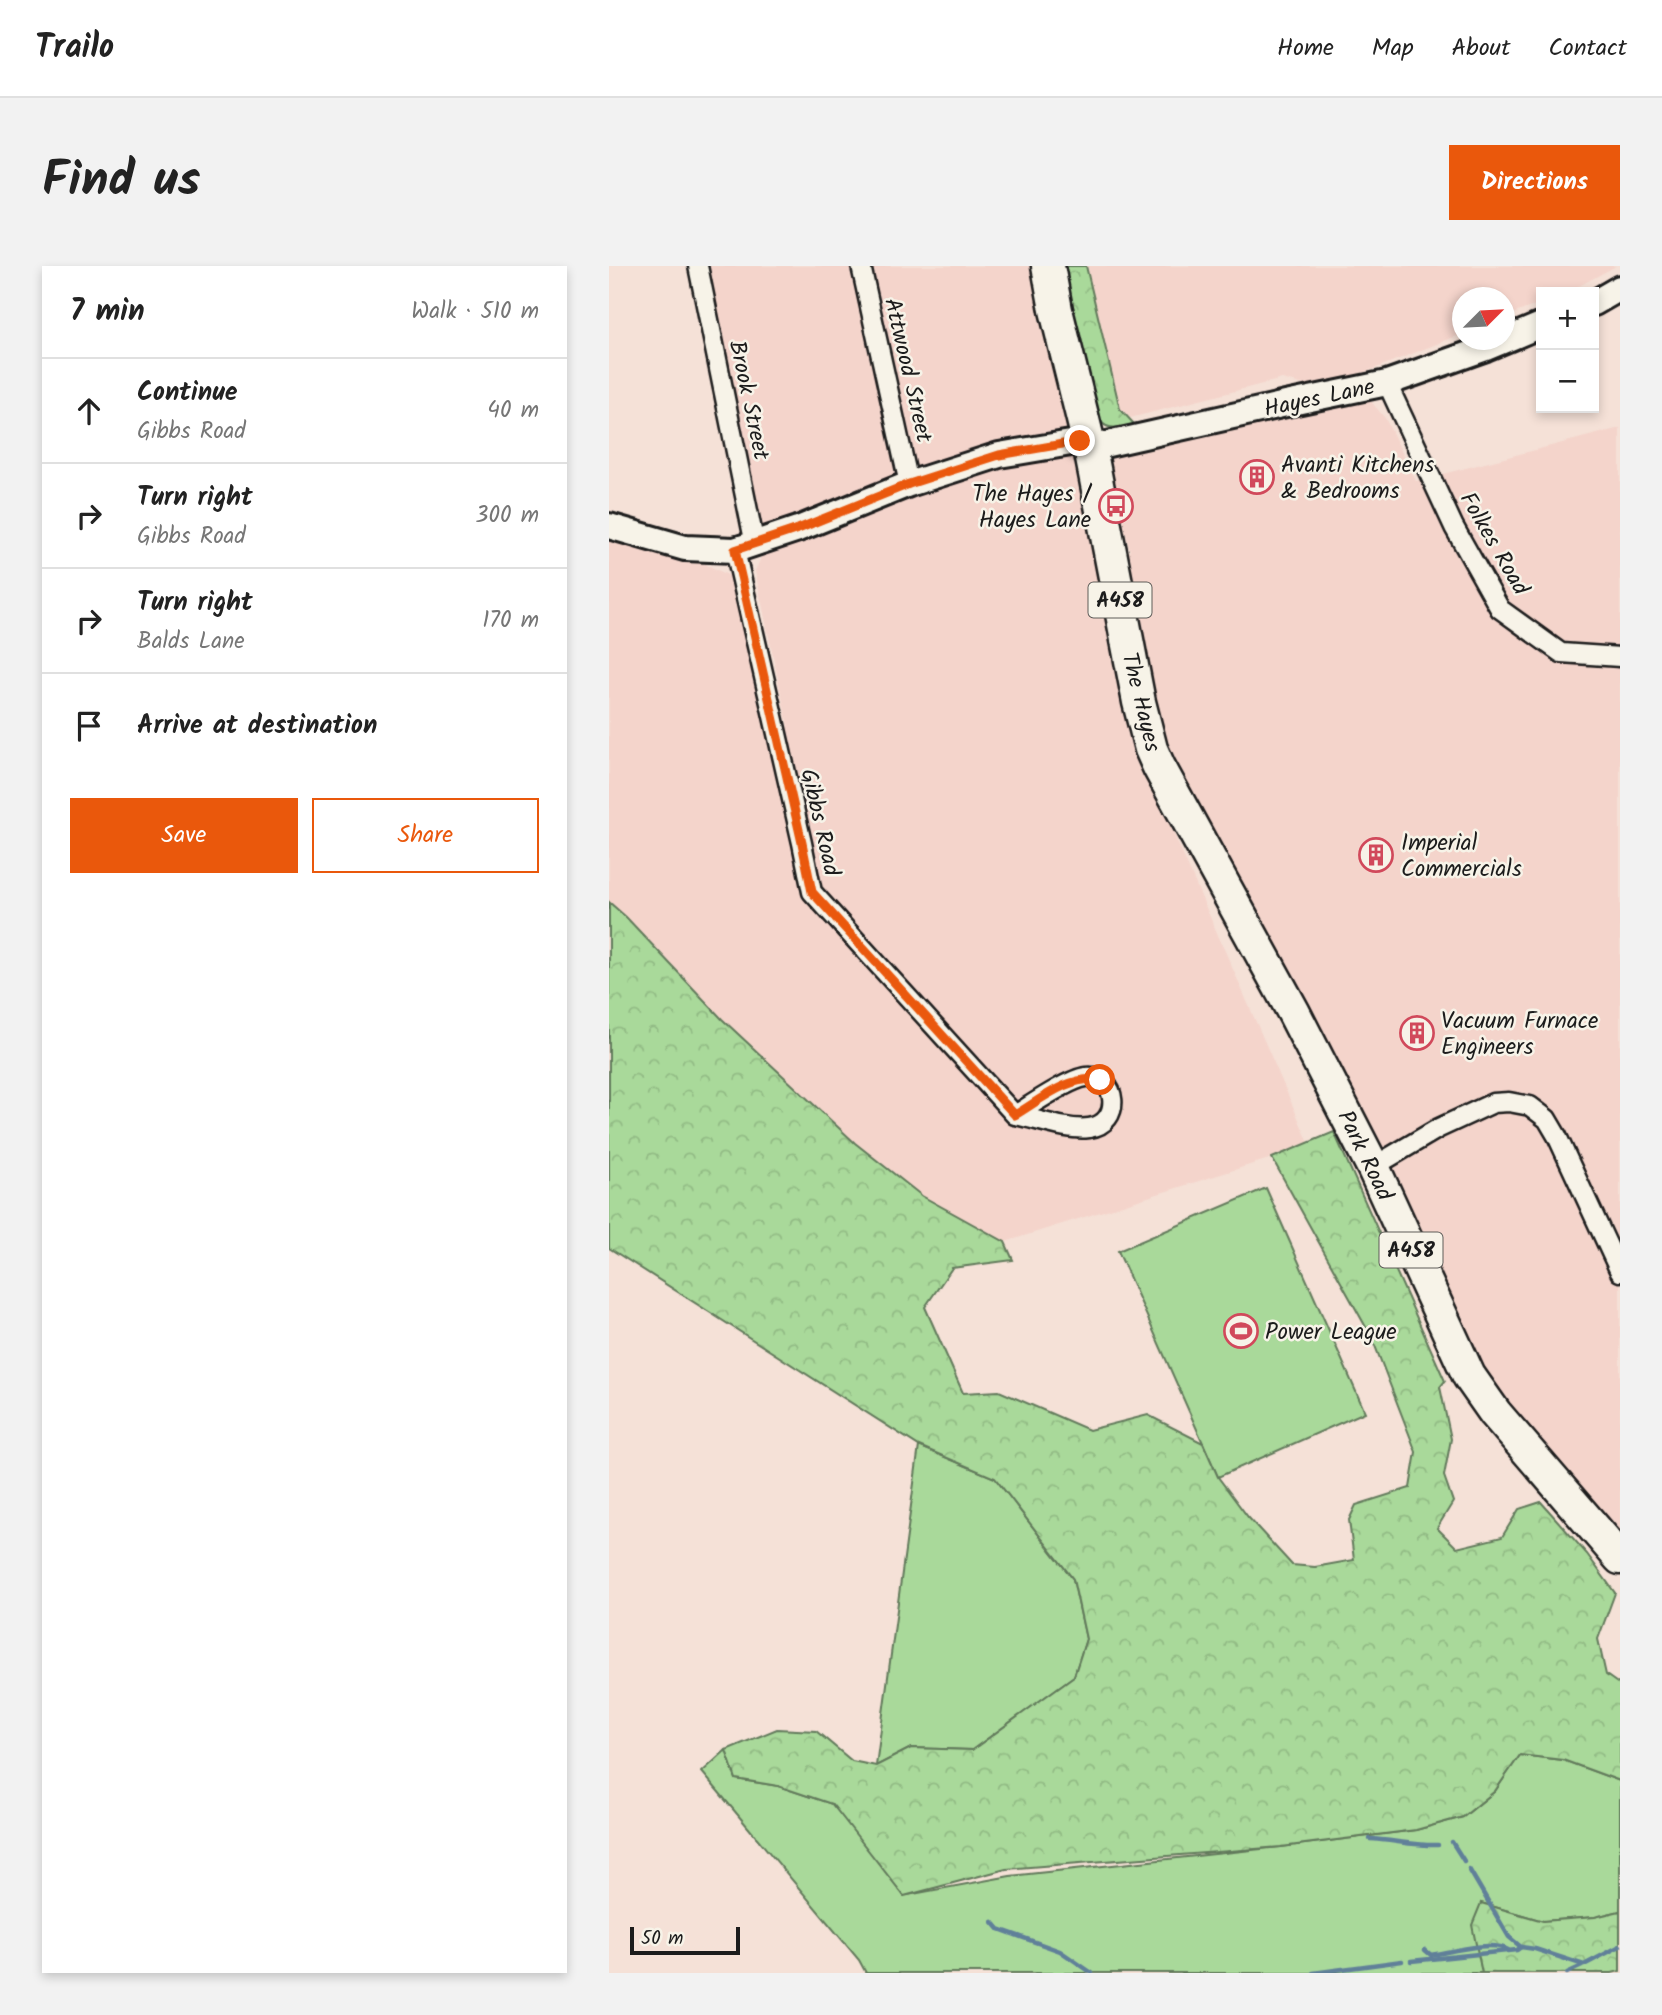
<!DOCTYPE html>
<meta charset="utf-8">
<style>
body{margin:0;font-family:Kalam,sans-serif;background:#f2f2f2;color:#222}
.controls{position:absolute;right:21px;top:21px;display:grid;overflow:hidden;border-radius:0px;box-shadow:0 4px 10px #0003}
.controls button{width:63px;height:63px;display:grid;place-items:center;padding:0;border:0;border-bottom:2px solid #e0e0e0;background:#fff;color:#222;font:35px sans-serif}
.compass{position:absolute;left:843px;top:21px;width:63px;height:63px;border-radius:50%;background:#fff;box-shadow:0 4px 10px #0003;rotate:66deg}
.scale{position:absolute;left:21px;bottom:18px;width:110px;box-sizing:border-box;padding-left:7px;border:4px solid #1c1c1c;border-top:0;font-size:19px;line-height:24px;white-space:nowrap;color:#1c1c1c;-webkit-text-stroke:5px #f7f3e8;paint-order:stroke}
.stop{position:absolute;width:21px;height:21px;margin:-16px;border:5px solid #ea580c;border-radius:50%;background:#fff}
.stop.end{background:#ea580c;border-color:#fff;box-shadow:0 2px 7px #0008}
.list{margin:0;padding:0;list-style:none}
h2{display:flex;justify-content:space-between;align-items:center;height:91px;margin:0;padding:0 28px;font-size:30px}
h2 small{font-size:23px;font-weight:400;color:#767676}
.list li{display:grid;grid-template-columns:46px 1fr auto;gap:21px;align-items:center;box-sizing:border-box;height:105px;padding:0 28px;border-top:2px solid #e0e0e0}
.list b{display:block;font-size:26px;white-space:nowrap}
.list p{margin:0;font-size:23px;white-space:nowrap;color:#767676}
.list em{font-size:23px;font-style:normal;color:#767676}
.actions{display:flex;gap:14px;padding:21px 28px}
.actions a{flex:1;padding:16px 0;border:2px solid #ea580c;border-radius:0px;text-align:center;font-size:24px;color:#ea580c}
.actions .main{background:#ea580c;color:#fff}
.icon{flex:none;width:38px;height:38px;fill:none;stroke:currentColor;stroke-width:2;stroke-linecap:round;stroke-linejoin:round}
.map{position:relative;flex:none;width:1011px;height:1707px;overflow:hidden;border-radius:0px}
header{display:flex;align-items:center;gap:42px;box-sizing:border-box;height:98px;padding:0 35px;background:#fff;border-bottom:2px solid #e0e0e0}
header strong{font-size:33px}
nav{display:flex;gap:38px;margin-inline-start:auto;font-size:24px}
.intro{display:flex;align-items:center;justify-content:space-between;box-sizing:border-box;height:168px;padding:0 42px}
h1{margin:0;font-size:49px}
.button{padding:18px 32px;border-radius:0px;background:#ea580c;color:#fff;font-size:24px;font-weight:700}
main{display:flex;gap:42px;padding:0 42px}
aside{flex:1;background:#fff;border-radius:0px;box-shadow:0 4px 10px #0003}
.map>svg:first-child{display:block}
</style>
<header>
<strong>Trailo</strong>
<nav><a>Home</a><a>Map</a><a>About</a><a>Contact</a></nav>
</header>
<div class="intro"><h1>Find us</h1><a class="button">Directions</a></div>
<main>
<aside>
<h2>7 min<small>Walk · 510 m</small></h2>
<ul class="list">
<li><svg class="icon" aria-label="ahead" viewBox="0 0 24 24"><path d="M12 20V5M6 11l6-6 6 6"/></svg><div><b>Continue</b><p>Gibbs Road</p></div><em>40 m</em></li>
<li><svg class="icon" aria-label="right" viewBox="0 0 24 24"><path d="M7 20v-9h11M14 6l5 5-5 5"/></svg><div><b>Turn right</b><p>Gibbs Road</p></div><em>300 m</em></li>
<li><svg class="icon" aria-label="right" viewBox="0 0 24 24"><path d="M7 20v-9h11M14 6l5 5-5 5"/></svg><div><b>Turn right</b><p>Balds Lane</p></div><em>170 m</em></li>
<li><svg class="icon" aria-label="arrive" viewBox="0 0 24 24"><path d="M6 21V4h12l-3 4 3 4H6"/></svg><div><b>Arrive at destination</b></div></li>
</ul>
<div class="actions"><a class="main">Save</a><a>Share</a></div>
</aside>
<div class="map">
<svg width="1011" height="1707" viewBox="0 0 1011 1707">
<defs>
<pattern id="forest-crowns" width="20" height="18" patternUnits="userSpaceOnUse" patternTransform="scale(1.75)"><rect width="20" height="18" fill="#a9d99a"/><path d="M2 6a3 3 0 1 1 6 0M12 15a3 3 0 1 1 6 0" fill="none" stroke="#91ba84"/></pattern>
</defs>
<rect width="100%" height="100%" fill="#f5e1d7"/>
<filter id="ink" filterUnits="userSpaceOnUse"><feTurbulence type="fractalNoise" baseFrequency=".0143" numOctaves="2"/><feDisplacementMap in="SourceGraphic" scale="14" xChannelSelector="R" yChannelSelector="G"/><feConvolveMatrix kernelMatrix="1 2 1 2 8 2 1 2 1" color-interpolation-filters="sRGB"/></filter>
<g filter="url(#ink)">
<g fill="#f4d4cb">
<polygon points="95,0 425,0 467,188 509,418 525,477 700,877 663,892 396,976 313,930 246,877 113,753 17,651 0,636 0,273 51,288 96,298 125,312 158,465 179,460 146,305 154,287"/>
<polygon points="477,0 1007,0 959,26 932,26 932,37 896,51 895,32 853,32 853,68 762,104 703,121 673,113 521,152 511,143"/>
<polygon points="759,132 776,152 807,215 1011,162 1011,1274 885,1120 558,490 538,429 515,287 521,285 497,189"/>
</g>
<g fill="#a9d99a" stroke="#627a5b" stroke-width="2">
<polygon points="657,922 756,1146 609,1211 509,985"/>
<polygon points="310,1180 386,1212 464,1313 477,1373 465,1410 363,1484 302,1482 267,1500"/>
<polygon points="117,1484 127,1513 169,1520 223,1538 299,1629 401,1610 672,1581 807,1564 854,1551 886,1525 911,1489 954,1494 1011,1515 1011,1645 986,1651 934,1655 872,1637 870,1690 873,1707 257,1707 250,1694 93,1506"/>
</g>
<g fill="url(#forest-crowns)" stroke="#627a5b" stroke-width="2">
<path d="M 452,0 L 477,0 L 511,143 L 526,159 C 500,162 496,167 483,141 Z"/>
<polygon points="0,636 17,651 113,753 246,877 313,930 396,976 404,994 343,1002 316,1041 354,1127 390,1125 480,1164 539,1149 594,1177 609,1211 639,1251 683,1299 706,1301 745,1294 740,1254 747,1239 801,1222 807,1186 763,1072 663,892 725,866 836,1115 831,1121 842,1173 835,1210 844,1236 828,1262 848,1282 893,1271 910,1243 932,1236 978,1288 1006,1327 989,1373 997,1409 1011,1419 1011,1515 954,1494 911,1489 886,1525 854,1551 807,1564 672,1581 397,1603 295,1630 223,1538 169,1520 127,1513 117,1484 168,1463 207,1465 243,1495 267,1500 302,1482 363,1484 465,1410 477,1373 464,1313 386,1212 310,1180 0,982"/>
<polygon points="872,1637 934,1655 986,1651 1011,1645 1011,1705 1003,1707 873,1707 863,1659"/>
</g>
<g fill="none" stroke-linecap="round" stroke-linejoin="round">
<g stroke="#618099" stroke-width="4.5">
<path d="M 761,1573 C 783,1574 807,1580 829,1579"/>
<polyline points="843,1576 855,1595"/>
<polyline points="860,1603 900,1671 912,1681"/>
<polyline points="384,1656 390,1663 451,1685 483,1707"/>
<path d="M 816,1684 L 822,1689 C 841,1686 883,1674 899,1684"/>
<polyline points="802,1695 908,1684 912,1681 926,1683 975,1699 1011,1680"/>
<polyline points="704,1707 793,1695"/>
<polyline points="958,1707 973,1700"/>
</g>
<g stroke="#1c1c1c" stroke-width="23">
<g id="street">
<polyline points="89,0 146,279"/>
<polyline points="252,0 300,218"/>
<polyline points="778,117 845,261 891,343 952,387 1011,391"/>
<path d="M 126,284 L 193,577 L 203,626 L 406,849 C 422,839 460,813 477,811 C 509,808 514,858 480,862 C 458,865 428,853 406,849"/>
<polyline points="764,901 830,862 884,837 900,836 921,840 938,853 948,870 1011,1006"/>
</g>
</g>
<g stroke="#1c1c1c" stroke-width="30">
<g id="secondary">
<polyline points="985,37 1011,22"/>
<polyline points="481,182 677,138 778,117 877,82 932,59"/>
<polyline points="0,260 76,282 126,284 189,263 300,218 390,189 480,174"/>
</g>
</g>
<g stroke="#1c1c1c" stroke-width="37">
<polyline id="highway" points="439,0 447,44 481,182 530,436 542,483 550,501 685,747 764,901 860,1110 886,1147 1011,1292"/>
</g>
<use href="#street" stroke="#f7f3e8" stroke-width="18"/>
<use href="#secondary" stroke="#f7f3e8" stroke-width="24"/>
<use href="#highway" stroke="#f7f3e8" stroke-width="32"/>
</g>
</g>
<g fill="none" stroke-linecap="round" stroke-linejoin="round" filter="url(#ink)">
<path stroke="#ea580c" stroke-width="9" d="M 471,175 L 390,189 L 300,218 L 189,263 L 126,284 L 193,577 L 203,626 L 406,849 C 431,834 462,808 491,814"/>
</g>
<defs>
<g id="building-ring" transform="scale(1.75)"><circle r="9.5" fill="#f7f3e8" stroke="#d1495b" stroke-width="1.5"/><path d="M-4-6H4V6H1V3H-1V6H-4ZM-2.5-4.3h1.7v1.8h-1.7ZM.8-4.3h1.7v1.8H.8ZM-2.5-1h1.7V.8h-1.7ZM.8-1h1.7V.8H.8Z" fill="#d1495b"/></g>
<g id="bus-ring" transform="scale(1.75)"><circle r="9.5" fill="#f7f3e8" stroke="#d1495b" stroke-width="1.5"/><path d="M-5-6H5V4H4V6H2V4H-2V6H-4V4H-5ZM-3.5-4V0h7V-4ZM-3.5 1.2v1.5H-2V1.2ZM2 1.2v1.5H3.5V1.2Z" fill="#d1495b"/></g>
<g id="stadium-ring" transform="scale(1.75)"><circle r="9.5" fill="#f7f3e8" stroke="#d1495b" stroke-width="1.5"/><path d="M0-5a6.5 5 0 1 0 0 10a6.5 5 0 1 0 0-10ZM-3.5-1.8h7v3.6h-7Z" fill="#d1495b"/></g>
</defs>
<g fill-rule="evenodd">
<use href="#building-ring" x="648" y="211"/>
<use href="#bus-ring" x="507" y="240"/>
<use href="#building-ring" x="767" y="589"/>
<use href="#building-ring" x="808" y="767"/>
<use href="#stadium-ring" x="632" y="1065"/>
</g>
<g text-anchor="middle" stroke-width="5" stroke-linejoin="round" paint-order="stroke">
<g fill="#f7f3e8" stroke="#5e5c59" stroke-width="2">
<rect x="479.5" y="316.5" width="63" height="35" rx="5"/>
<rect x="770.5" y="966.5" width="63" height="35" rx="5"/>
</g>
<g font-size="21" font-weight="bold" fill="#1c1c1c">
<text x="511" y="341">A458</text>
<text x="802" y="991">A458</text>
</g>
<g font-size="23" fill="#1c1c1c" stroke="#f7f3e8">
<text transform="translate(300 104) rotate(77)" y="8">Attwood Street</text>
<text transform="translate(710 131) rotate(-12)" y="8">Hayes Lane</text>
<text transform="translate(141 134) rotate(78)" y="8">Brook Street</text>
<text transform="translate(886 277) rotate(60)" y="8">Folkes Road</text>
<text transform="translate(533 436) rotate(76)" y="8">The Hayes</text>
<text transform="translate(212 556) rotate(77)" y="8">Gibbs Road</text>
<text transform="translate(757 889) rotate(64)" y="8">Park Road</text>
</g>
<g font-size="23" fill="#1c1c1c" stroke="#f7f3e8" text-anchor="start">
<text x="672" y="206">Avanti Kitchens<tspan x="672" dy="26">&amp; Bedrooms</tspan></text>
<text x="482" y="235" text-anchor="end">The Hayes /<tspan x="482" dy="26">Hayes Lane</tspan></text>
<text x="792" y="584">Imperial<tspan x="792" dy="26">Commercials</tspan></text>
<text x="832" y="762">Vacuum Furnace<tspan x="832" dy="26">Engineers</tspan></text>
<text x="656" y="1073">Power League</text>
</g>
</g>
</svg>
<div class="controls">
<button>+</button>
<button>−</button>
</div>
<svg class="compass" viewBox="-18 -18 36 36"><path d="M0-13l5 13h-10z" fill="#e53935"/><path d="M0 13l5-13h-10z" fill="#767676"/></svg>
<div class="scale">50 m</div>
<div class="stop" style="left:491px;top:814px"></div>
<div class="stop end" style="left:471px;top:175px"></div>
</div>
</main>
